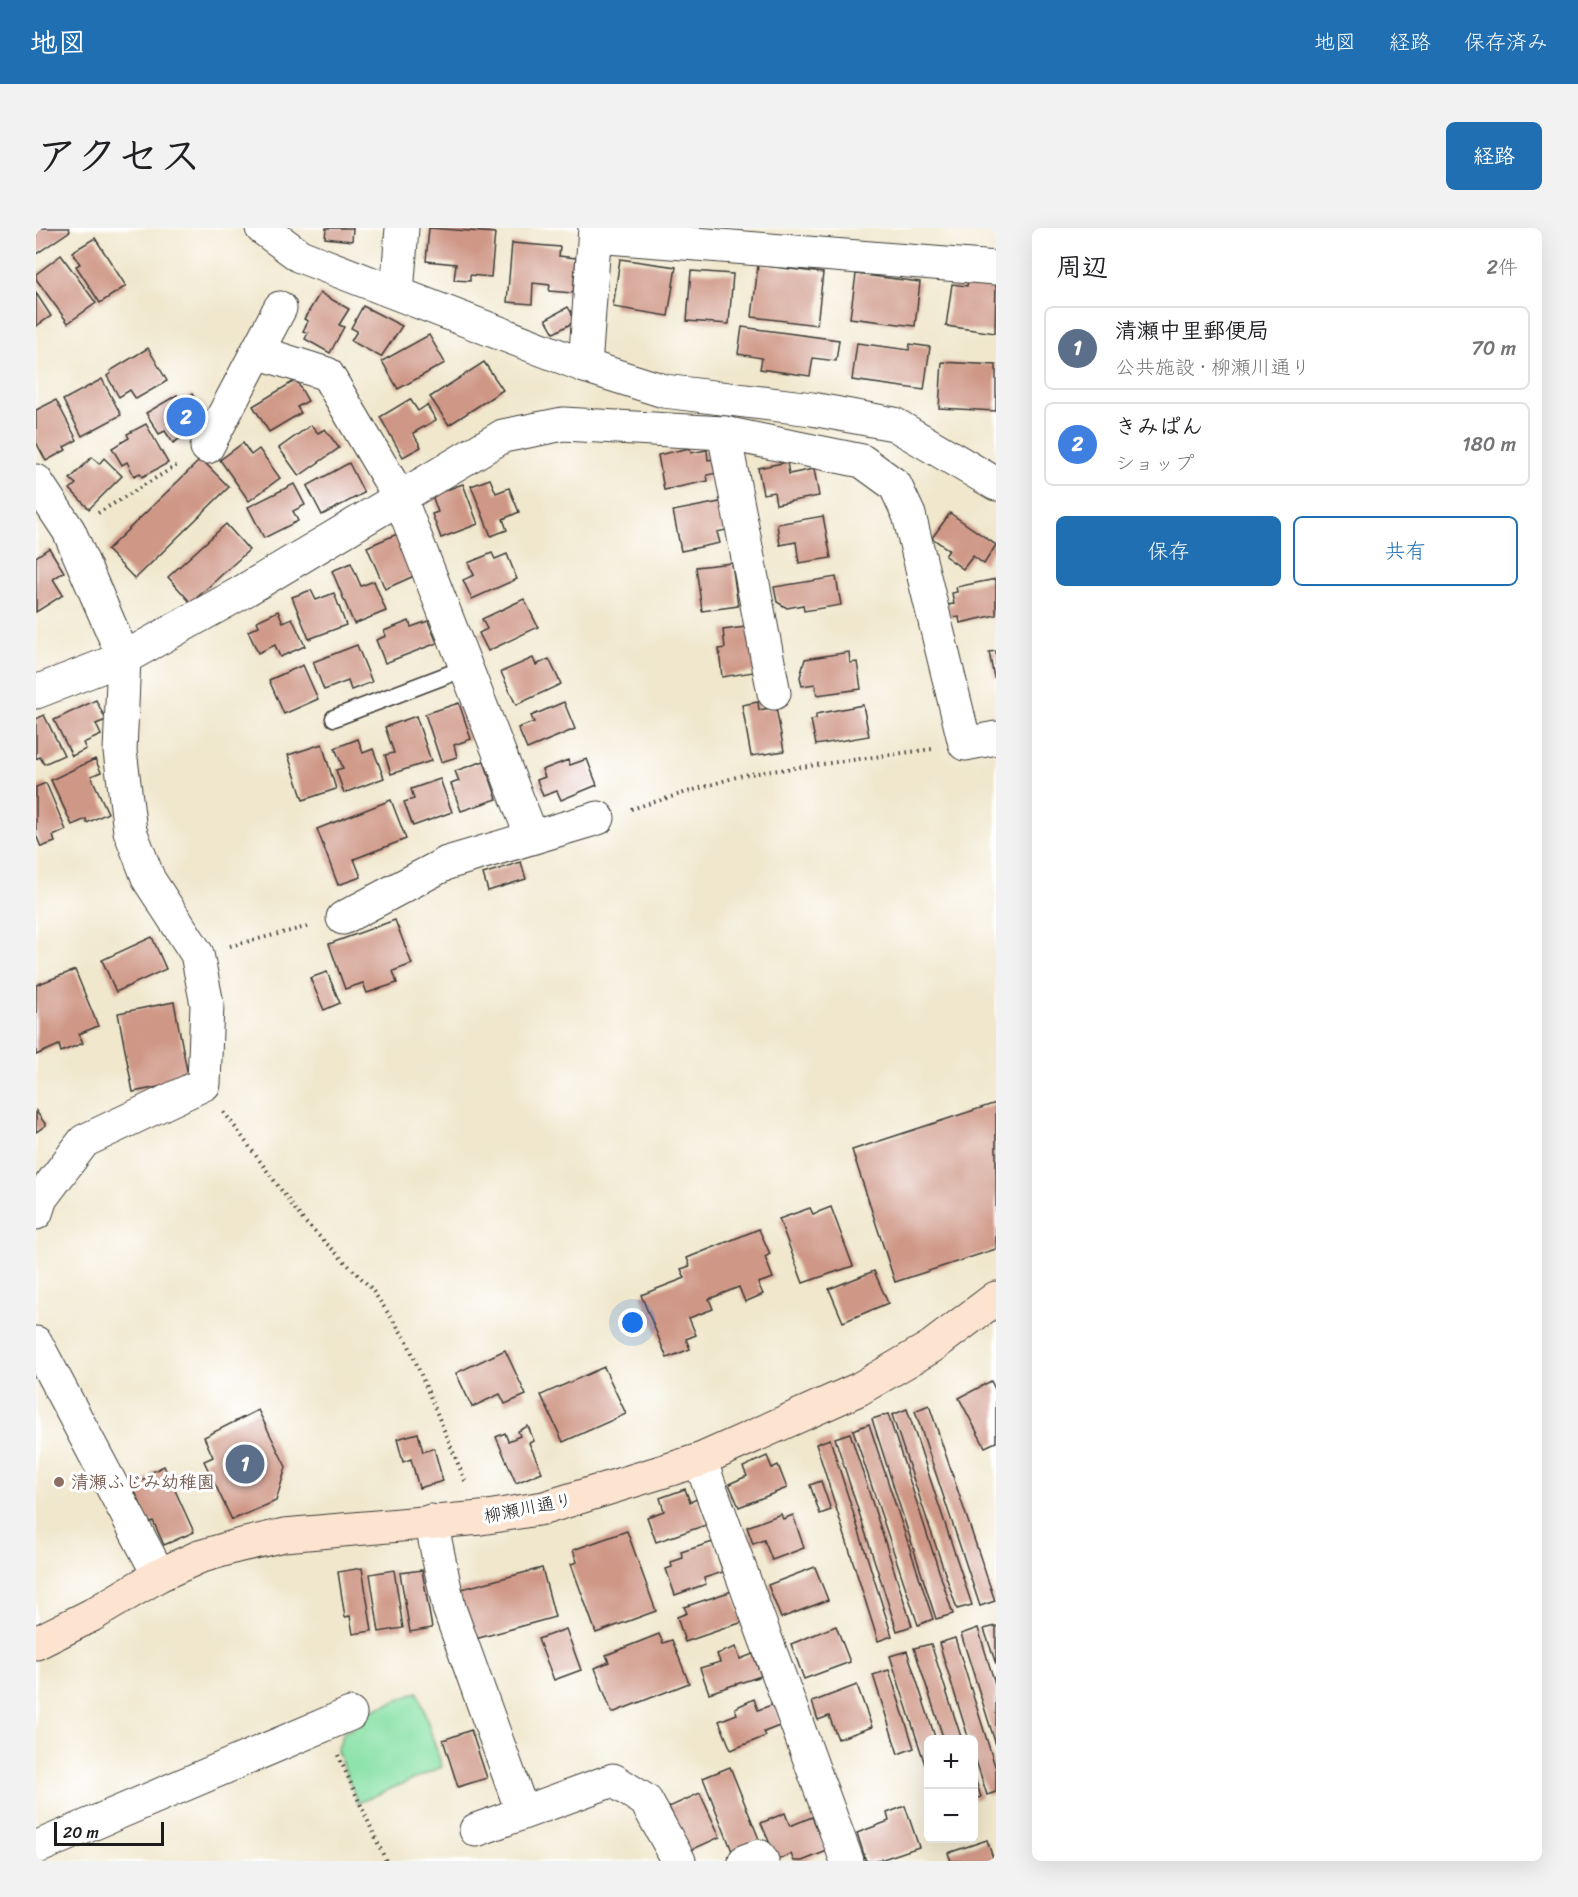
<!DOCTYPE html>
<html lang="ja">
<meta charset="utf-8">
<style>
body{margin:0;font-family:Sriracha,"Klee One",sans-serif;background:#f2f2f2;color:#202124}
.controls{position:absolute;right:18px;bottom:18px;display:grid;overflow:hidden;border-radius:9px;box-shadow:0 6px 24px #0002}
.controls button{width:54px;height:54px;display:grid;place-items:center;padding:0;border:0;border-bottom:2px solid #e0e0e0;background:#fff;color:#202124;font:30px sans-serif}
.scale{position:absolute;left:18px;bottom:15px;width:110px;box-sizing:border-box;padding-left:6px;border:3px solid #1c1c1c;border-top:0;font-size:16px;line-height:21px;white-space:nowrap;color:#1c1c1c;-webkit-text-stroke:4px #fff;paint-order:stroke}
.you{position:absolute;left:597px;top:1095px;width:21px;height:21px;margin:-15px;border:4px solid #fff;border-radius:50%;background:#1a73e8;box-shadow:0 0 0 9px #1a73e833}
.badge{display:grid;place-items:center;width:39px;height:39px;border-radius:50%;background:#1f6fb2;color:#fff;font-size:20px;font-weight:700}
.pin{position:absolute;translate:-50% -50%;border:3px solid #fff;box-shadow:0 2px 6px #0006}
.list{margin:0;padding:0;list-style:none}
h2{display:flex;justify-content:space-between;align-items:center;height:78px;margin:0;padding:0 24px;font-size:26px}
h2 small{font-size:20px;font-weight:400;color:#757577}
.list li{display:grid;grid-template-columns:39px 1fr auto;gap:18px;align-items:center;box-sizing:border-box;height:84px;margin:0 12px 12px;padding:0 12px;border:2px solid #e0e0e0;border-radius:9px}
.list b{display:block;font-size:22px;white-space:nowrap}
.list p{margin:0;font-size:20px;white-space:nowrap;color:#757577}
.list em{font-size:20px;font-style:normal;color:#757577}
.actions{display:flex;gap:12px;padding:18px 24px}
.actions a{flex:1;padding:14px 0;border:2px solid #1f6fb2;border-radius:9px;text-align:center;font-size:21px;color:#1f6fb2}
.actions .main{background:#1f6fb2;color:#fff}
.map{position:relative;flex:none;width:960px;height:1633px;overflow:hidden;border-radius:9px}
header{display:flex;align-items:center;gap:36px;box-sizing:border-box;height:84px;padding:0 30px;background:#1f6fb2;color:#fff}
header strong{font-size:28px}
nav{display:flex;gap:33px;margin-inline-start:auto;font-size:21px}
.intro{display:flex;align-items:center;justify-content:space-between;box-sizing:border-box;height:144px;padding:0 36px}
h1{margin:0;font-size:42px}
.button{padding:15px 27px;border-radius:9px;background:#1f6fb2;color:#fff;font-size:21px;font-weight:700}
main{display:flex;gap:36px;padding:0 36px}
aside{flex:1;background:#fff;border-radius:9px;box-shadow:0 6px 24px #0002}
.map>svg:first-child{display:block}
</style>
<header>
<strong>地図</strong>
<nav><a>地図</a><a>経路</a><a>保存済み</a></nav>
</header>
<div class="intro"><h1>アクセス</h1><a class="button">経路</a></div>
<main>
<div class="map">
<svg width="960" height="1633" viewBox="0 0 960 1633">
<rect width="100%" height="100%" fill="#fff"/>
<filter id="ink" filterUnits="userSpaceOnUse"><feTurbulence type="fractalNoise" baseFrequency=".0167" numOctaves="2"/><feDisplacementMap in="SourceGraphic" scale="12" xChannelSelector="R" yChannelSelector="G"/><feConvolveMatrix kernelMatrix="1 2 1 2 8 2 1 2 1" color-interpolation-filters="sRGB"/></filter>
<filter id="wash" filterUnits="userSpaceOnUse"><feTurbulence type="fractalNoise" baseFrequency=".008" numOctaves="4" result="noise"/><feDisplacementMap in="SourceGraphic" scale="24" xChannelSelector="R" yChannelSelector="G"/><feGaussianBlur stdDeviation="1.35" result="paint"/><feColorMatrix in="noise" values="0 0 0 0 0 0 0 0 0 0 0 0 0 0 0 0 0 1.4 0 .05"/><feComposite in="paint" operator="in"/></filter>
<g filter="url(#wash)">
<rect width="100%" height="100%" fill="#f0e7cc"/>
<polygon fill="#88e1a6" stroke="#527e61" stroke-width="1.5" points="382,1464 406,1539 322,1575 301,1523 308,1504 327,1496 325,1487"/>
<g id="blocks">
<g fill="#cf9786">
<polygon points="0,0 33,0 34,3 0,26"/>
<polygon points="290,0 317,0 316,13 289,10"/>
<polygon points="393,0 459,5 455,49 434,47 434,53 418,52 420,36 390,33"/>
<polygon points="59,10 90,58 64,75 40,38 44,36 36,24"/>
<polygon points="476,15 524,19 523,28 540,30 537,65 513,63 514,57 497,55 496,76 471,74"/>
<polygon points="25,27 60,75 32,95 0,51 0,46"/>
<polygon points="584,31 640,39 632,88 577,79"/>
<polygon points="722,37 787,45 781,97 716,89"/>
<polygon points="655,43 697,46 693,96 651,93"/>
<polygon points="820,46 884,54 879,98 814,90"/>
<polygon points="932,51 960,55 959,105 910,98 916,56 931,58"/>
<polygon points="0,65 15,88 0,98"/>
<polygon points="284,65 313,81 303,97 308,99 294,125 269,111 272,105 267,103 272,93 268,91"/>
<polygon points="327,78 366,98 345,129 315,113 321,103 315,100"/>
<polygon points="532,79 540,93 518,105 510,91"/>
<polygon points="706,99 803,112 800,133 777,130 774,148 724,141 726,130 702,126"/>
<polygon points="393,107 409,135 362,161 346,133"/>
<polygon points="821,115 873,122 874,116 894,119 888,162 816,152"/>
<polygon points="112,120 131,153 100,171 94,162 83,169 71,148 75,145 74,143"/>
<polygon points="448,134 467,162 413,197 394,169"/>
<polygon points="906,134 960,137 960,183 903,180"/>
<polygon points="66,151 85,187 46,208 27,172"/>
<polygon points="260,152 272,173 261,179 265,185 233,204 217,178"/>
<polygon points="156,166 171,190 151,202 153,205 137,215 129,203 123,206 110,185 141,167 145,173"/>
<polygon points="374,171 382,183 391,177 400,192 377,205 385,219 367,229 344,189"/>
<polygon points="20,172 41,212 28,219 30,222 10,233 0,214 0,182"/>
<polygon points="110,196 132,235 106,249 104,245 98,248 91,234 86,237 76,220 93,210 91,206"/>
<polygon points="275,197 282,205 289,201 303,220 263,248 243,220"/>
<polygon points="207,215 215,227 223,221 244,250 213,273 184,232"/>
<polygon points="654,220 655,225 671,222 672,232 678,231 681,245 671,247 672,253 628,262 622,227"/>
<polygon points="56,229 63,236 68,230 86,248 53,281 34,261 40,256 34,251"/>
<polygon points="165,231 193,259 99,351 71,322"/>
<polygon points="751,234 753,246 778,241 783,268 740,276 738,264 727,266 722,240"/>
<polygon points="313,235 328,265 286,287 271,258"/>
<polygon points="454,251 460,265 473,260 483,284 467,291 471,302 455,308 435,258"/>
<polygon points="258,256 269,277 257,283 262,293 228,310 212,279"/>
<polygon points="427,256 442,296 405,310 396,286 402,284 396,267"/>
<polygon points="689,273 695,301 681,304 684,315 645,323 637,283"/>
<polygon points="914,285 960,317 948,336 937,328 927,341 909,328 913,322 896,310"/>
<polygon points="787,288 795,330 763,335 760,314 744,317 741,296"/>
<polygon points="190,296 213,322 155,375 132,349"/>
<polygon points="361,306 378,348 349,361 331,319"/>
<polygon points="13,320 28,344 17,351 27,367 0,384 0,329"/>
<polygon points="456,325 459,331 471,326 481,351 436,371 427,352 438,347 432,335"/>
<polygon points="315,335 325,358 338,353 350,383 318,396 296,343"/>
<polygon points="696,335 702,378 666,383 660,339"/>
<polygon points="800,349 805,377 768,383 767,377 751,380 741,374 738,359"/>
<polygon points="960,351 960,387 924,395 923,389 914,390 911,377 918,376 916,365 921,364 920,359"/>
<polygon points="275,362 280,372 298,365 310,397 273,411 256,369"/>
<polygon points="488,371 502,399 452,423 443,405 451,401 446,391"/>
<polygon points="242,383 247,394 256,390 269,418 244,429 239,417 222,425 212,403 223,398 221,393"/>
<polygon points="373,393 375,399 392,393 401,415 349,435 340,412 350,408 348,403"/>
<polygon points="717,398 724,443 686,449 683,421 689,420 687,402"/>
<polygon points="321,417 336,454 315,462 312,453 288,462 277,434"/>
<polygon points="960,423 960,450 958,450 953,424"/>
<polygon points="813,424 814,435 821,434 825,461 781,467 779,456 766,458 764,449 769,431"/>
<polygon points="497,430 500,437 513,431 525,456 480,477 465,444"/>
<polygon points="267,437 282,471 248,486 233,452"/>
<polygon points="60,472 70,492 60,496 65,507 47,515 50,521 36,528 18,492"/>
<polygon points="528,474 539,501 491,521 482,500 498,494 495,488"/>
<polygon points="722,474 723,482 740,479 748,523 715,528 706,477"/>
<polygon points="423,475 435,511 418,517 421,529 405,534 389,486"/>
<polygon points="827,477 833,508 780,517 775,492 780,491 780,486"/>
<polygon points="8,487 28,527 8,536 4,529 0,531 0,491"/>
<polygon points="380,488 395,533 355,546 349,527 358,525 349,499"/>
<polygon points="322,511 327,525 337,521 348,550 308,565 300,542 307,540 299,520"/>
<polygon points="286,516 300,561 267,572 252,527"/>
<polygon points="59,531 65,544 55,548 72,585 51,595 50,591 36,597 15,552"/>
<polygon points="551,531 561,557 525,572 521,563 507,568 501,552 509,549 506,542 532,532 534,537"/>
<polygon points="448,533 461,571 425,583 415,556 423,553 419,543"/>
<polygon points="404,551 416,584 377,598 368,574 378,571 375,561"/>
<polygon points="10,555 30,602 17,608 19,614 5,619 0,607 0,559"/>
<polygon points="355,572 370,611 318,631 325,649 302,657 281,601"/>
<polygon points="485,634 490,651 452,663 447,646"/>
<polygon points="359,692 376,736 357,743 361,755 331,765 327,755 309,761 293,716"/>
<polygon points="116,709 130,741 80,764 66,732"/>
<polygon points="39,742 62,798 43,806 47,815 25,824 23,817 0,827 0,757"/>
<polygon points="291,744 304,775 288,782 274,750"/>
<polygon points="138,774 153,853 97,864 82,785"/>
<polygon points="960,875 960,1021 859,1054 816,922"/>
<polygon points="0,883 10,897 0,904"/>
<polygon points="795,979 817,1038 767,1055 743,991 774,980 777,986"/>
<polygon points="723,1001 734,1026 729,1029 737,1050 722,1055 727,1066 709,1074 703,1059 673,1071 677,1081 653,1090 660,1107 650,1111 654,1121 631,1130 605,1067 649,1050 645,1041 654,1038 651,1030"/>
<polygon points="838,1043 852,1075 807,1094 793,1061"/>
<polygon points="469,1122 490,1167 469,1176 464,1166 436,1179 420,1145"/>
<polygon points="568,1139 590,1186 527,1214 505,1167"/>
<polygon points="955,1153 960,1163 960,1214 949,1219 923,1170"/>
<polygon points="893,1177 959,1373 944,1378 879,1183"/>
<polygon points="871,1181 936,1377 921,1381 856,1187"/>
<polygon points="222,1182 250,1239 240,1273 196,1292 168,1233 177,1229 168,1209"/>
<polygon points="852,1186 917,1386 900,1391 836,1191"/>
<polygon points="833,1196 897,1391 882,1397 817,1202"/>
<polygon points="492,1198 498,1213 493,1215 506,1244 480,1255 460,1209 469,1205 472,1213 484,1208 482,1203"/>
<polygon points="382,1205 387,1224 398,1220 407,1253 383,1260 375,1231 367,1234 361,1211"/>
<polygon points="814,1205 876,1398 861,1403 799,1210"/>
<polygon points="794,1211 856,1408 842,1413 780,1216"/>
<polygon points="731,1228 736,1240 742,1237 751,1260 703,1279 693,1256 711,1248 707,1239"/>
<polygon points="128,1238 158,1304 128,1317 117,1293 113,1295 96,1257 116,1248 114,1245"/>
<polygon points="785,1253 795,1282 784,1286 774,1257"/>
<polygon points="649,1261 654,1274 661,1271 670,1297 620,1314 611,1289 628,1283 624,1270"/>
<polygon points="745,1286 747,1291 757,1287 768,1320 736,1332 728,1312 717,1316 711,1299"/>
<polygon points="591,1303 620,1383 560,1405 535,1336 541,1334 537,1322"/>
<polygon points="677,1314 687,1344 668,1350 670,1356 639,1367 630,1341 636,1339 635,1334 647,1330 645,1324"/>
<polygon points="779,1339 792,1372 745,1390 732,1357"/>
<polygon points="326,1340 336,1403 317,1406 314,1388 309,1389 302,1344"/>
<polygon points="506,1340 519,1389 432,1413 418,1363"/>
<polygon points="358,1342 367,1400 343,1404 334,1346"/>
<polygon points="386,1342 396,1400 374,1404 364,1345"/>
<polygon points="696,1363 707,1394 649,1414 641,1389 651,1385 648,1379"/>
<polygon points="800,1398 814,1434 768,1451 755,1416"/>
<polygon points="960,1398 960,1436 948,1401"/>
<polygon points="942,1400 960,1459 960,1517 925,1406"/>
<polygon points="530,1401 545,1442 518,1452 502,1411"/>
<polygon points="623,1406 627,1415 636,1412 653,1455 576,1485 559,1440 573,1434 570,1427"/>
<polygon points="919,1410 960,1541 960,1564 951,1567 938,1526 938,1512 933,1512 903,1415"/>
<polygon points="895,1416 926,1512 908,1512 878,1420"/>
<polygon points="700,1419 704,1431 717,1426 725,1448 673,1465 664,1440 684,1434 681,1426"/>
<polygon points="871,1423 900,1512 892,1512 892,1546 854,1428"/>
<polygon points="853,1442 878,1520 862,1526 837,1447"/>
<polygon points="821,1457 836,1499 802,1511 793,1488 782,1492 776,1474"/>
<polygon points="718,1471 722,1482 738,1476 746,1497 728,1504 730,1508 695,1522 683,1493 701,1486 699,1480"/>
<polygon points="435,1502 451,1550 422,1559 407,1512"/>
<polygon points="694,1539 723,1611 696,1623 667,1550"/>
<polygon points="938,1547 945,1569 938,1572"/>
<polygon points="664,1565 684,1609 653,1623 633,1579"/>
<polygon points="869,1578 883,1619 841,1633 830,1633 821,1605 853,1593 851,1585"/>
<polygon points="749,1585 754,1598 776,1589 791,1623 766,1633 758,1633 755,1626 741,1632 725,1595"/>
<polygon points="951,1612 958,1633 915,1633 912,1625"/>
</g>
</g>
</g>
<g filter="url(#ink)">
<use href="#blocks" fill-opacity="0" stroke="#3c3a36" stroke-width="1.5"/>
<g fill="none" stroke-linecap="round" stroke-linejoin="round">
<g stroke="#3c3a36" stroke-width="19">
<polyline id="lane" points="298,490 432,439"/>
</g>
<g stroke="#3c3a36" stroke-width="35">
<g id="street">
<polyline points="226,0 264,28 549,138 628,163 776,181 858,196 960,256"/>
<polyline points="559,8 960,40"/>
<polyline points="361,65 366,0"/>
<polyline points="221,124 291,146 364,270 496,609"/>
<polyline points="549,138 559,0"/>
<polyline points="688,205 738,465"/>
<polyline points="171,219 244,80"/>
<polyline points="0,253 33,303 88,430 84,523 94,603 113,652 161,726 171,776 168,856 48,913 5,970 0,985"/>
<polyline points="0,464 88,430 201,367 467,208 527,196 688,205 826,233 859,257 873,287 929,516 960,510"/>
<polyline points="307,690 411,635 562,590"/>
<polyline points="0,1115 123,1347"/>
<polyline points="664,1232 811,1633"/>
<polyline points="395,1293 413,1380 486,1583"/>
<polyline points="440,1602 577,1552 610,1573 643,1633"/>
<polyline points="4,1618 314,1486"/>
<polyline points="709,1633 723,1628 726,1633"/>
</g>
</g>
<g stroke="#3c3a36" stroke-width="35">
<polyline id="secondary" points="0,1415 56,1387 123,1347 163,1329 201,1318 248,1307 445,1290 508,1280 664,1232 823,1161 895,1119 960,1070"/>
</g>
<g stroke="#3c3a36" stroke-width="4" stroke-dasharray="1.5 4.5" stroke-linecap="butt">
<polyline points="62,285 143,236"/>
<polyline points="595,581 707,547 896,521"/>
<polyline points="194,718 274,698"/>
<polyline points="188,884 267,992 335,1060 371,1113 430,1255"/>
<polyline points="302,1527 350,1633"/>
</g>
<use href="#lane" stroke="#fff" stroke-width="16"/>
<use href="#street" stroke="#fff" stroke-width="33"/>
<use href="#secondary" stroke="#fde4d0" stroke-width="33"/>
</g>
</g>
<circle fill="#8d6e63" stroke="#fff" stroke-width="2" cx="23" cy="1254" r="6"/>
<g text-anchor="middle" stroke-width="6" stroke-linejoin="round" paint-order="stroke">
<g font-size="18" font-weight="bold" fill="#785e54" stroke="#fff" text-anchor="start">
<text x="35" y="1260">清瀬ふじみ幼稚園</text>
</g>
<g font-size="18" fill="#1c1c1c" stroke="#fff">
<text transform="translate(492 1280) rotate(-11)" y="6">柳瀬川通り</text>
</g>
</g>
</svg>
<div class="controls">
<button>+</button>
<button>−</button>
</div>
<div class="scale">20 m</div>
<div class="you"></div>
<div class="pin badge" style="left:209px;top:1236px;background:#5c6f8a">1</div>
<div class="pin badge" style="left:150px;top:189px;background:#3f7fe0">2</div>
</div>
<aside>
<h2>周辺<small>2件</small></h2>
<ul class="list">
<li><span class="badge" style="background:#5c6f8a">1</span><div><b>清瀬中里郵便局</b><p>公共施設 · 柳瀬川通り</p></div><em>70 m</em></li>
<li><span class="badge" style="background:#3f7fe0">2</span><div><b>きみぱん</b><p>ショップ</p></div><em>180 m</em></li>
</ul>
<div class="actions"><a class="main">保存</a><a>共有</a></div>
</aside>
</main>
